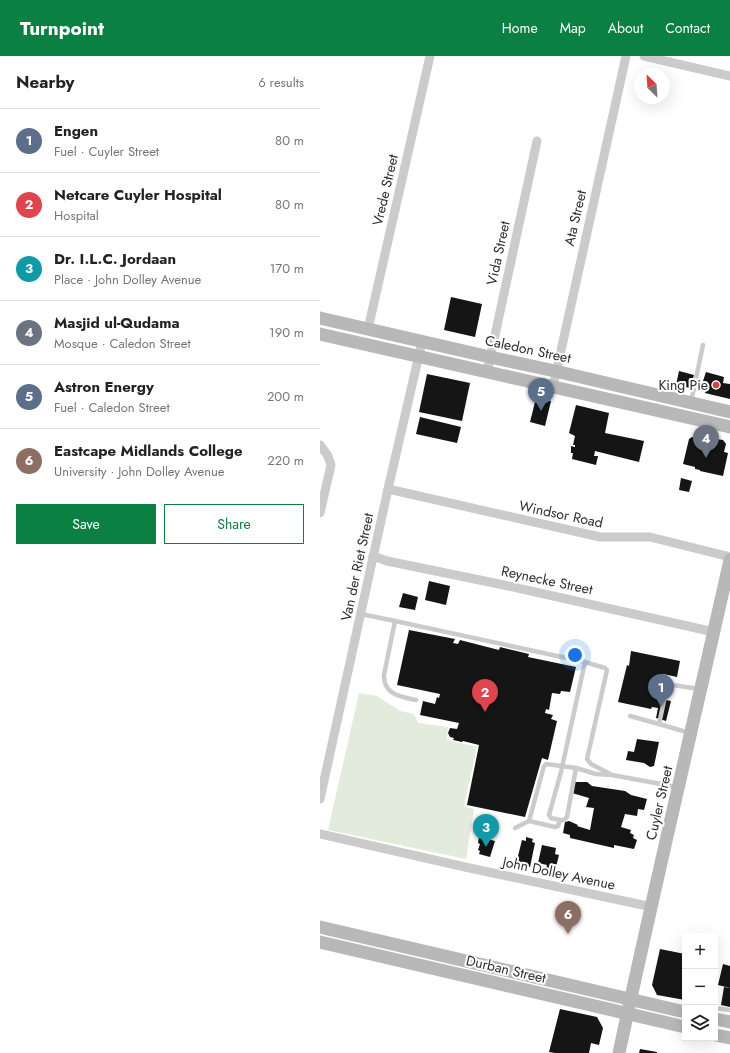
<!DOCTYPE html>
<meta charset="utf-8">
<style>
body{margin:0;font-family:Jost,sans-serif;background:#f2f2f2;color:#222}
.controls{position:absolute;right:12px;bottom:12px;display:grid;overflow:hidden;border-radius:0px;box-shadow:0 4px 16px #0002}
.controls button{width:36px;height:36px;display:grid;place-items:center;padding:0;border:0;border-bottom:1px solid #e0e0e0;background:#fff;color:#222;font:20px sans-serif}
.compass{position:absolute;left:314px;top:12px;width:36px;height:36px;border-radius:50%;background:#fff;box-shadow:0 4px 16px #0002;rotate:335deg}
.you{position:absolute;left:255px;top:599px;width:14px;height:14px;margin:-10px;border:3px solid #fff;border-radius:50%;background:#1a73e8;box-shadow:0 0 0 6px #1a73e833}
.badge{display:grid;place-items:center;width:26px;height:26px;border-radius:50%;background:#0b8043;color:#fff;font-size:13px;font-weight:700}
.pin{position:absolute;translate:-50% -33px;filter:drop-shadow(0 1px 2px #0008)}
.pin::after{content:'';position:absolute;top:21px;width:14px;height:12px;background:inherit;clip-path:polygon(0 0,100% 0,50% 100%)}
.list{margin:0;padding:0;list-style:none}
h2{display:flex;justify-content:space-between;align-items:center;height:52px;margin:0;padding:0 16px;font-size:17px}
h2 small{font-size:13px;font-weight:400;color:#767676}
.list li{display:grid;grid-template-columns:26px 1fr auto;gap:12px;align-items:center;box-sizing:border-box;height:64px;padding:0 16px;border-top:1px solid #e0e0e0}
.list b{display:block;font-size:15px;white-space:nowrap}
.list p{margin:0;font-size:13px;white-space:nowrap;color:#767676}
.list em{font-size:13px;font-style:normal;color:#767676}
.actions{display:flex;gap:8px;padding:12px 16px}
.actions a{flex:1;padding:9px 0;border:1px solid #0b8043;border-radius:0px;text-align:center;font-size:14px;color:#0b8043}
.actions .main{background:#0b8043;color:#fff}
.icon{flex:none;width:22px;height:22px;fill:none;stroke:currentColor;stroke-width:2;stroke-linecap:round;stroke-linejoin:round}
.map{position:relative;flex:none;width:410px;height:997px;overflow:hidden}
header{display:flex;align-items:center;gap:24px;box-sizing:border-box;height:56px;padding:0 20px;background:#0b8043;color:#fff}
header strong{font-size:19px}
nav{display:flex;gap:22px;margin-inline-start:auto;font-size:14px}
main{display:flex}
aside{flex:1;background:#fff}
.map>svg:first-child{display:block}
</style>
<header>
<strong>Turnpoint</strong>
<nav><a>Home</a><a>Map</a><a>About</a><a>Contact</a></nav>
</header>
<main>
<aside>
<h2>Nearby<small>6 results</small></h2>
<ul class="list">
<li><span class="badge" style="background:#5c6f8a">1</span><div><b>Engen</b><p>Fuel · Cuyler Street</p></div><em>80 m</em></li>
<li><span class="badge" style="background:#e0444e">2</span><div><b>Netcare Cuyler Hospital</b><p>Hospital</p></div><em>80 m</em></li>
<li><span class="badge" style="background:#0f9aa8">3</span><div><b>Dr. I.L.C. Jordaan</b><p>Place · John Dolley Avenue</p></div><em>170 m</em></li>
<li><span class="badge" style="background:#6b7280">4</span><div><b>Masjid ul-Qudama</b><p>Mosque · Caledon Street</p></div><em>190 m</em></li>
<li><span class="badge" style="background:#5c6f8a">5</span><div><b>Astron Energy</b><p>Fuel · Caledon Street</p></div><em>200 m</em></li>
<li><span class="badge" style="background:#8d6e63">6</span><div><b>Eastcape Midlands College</b><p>University · John Dolley Avenue</p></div><em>220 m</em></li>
</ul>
<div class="actions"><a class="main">Save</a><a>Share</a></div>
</aside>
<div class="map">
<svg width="410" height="997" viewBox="0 0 410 997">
<rect width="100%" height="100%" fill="#fff"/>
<polygon fill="#e3ebdd" points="39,637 57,640 80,655 94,658 98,667 128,671 127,684 157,691 144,750 154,753 146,803 8,774"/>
<g fill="#151515">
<polygon points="131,241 162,248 155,281 124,274"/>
<polygon points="359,315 374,319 370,332 356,329"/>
<polygon points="386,316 404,321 403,327 410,328 410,343 385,337 387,326 383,325"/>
<polygon points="107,318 150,327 142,365 99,356"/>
<polygon points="216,342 231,345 225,370 210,366"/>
<polygon points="256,349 289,357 285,377 324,385 319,406 275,395 274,400 278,400 276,409 252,403 253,397 251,397 251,390 255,391 255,389 253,389 255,380 249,377"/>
<polygon points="100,361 141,371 137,387 96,378"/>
<polygon points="372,381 374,381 375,384 384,386 387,384 389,385 390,382 403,384 406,388 404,396 408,397 403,420 380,415 380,414 375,413 375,411 363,408 369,383"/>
<polygon points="361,422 372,425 369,436 359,434"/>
<polygon points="109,525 130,530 126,549 105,544"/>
<polygon points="83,537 98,541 95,554 79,551"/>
<polygon points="89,574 135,583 133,587 138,588 140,584 179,594 180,591 209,598 208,601 256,611 250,636 241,635 240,638 232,637 229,654 226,653 225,657 233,659 231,663 237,665 228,704 222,702 205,761 147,749 159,689 143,685 142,686 133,684 134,682 130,681 128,677 130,672 137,673 139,667 100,659 103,645 115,648 117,641 119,642 120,638 77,629"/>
<polygon points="311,595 360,605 357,621 343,618 338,624 334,642 351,645 346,665 336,662 338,652 332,651 331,653 298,646 307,609 309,610"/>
<polygon points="317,683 339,686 334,710 330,711 324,707 306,704 308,695 314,696"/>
<polygon points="254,726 267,726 272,730 305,735 311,739 327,743 324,754 318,753 317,760 305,758 301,771 311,774 310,777 314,779 313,782 317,784 314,793 294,789 294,792 250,782 250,779 243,777 245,766 249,765 258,769 257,770 270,774 274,752 266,751 269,742 252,737"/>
<polygon points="155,767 163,768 161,777 157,776 158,772 154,771"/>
<polygon points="159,781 175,785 170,801 159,798 160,795 158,794 160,788 158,787"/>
<polygon points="206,781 213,783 212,786 215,787 210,811 196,808 202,784 206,785"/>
<polygon points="222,789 236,792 235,798 239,799 235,815 226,812 227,809 218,807"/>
<polygon points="340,893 365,898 365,944 337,939 332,929"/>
<polygon points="403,908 410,910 410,932 398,929"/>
<polygon points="404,931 410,932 410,951 401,949"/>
<polygon points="240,953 277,961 283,972 279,989 271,987 269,997 235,997 229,996"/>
<polygon points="320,993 337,996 337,997 319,997"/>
</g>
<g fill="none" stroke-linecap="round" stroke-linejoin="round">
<g stroke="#cbcbcb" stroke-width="4.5">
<polyline points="371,346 383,289"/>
<polyline points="41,558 75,565"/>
<path d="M 96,644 C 81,641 63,638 64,619 L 75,565 L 265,606"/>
<polyline points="310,660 339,668 347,631 353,629 379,633"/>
<polyline points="339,668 370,677"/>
<path d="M 292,719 L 271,708 L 267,703 L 287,614 L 285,612 L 265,606 C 257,643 249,679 241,716 L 229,759 L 231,762 L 240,764 L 238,770 L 235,771 L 209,765 L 224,710 L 226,708 L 256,712 L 276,718 L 292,719 L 357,731"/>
<polyline points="240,764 244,764 247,761 256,712"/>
<polyline points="195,772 209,765"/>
<polyline points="395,952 410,954"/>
</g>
<g stroke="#cbcbcb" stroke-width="9">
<polyline points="324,0 410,20"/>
<polyline points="48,273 110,0"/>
<polyline points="167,316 217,85"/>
<polyline points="233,331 306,0"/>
<polyline points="0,389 8,400 11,409 0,457"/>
<polyline points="68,433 280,481 330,481 410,501"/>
<polyline points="53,500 67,505 184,529 394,576"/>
<polyline points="0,743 68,433 102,286"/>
<polyline points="0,778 145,811 332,851"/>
</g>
<g stroke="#b8b8b8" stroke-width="13">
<polyline points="0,262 170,301 235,315 410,356"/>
<polyline points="0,278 410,371"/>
<polyline points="0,871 365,956"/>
<polyline points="0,886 365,971"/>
<polyline points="395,963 410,966"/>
<polyline points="395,979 410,982"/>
<path d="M 299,997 C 334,833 373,669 410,504"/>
</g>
</g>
<circle fill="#dd4039" stroke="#fff" stroke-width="1.5" cx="396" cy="329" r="4"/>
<g text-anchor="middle" stroke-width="4" stroke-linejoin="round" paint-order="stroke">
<g font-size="14" fill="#2e2e2e" stroke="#fff">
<text transform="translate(65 134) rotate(-77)" y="5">Vrede Street</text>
<text transform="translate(255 162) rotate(-77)" y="5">Ata Street</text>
<text transform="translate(178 197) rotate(-78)" y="5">Vida Street</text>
<text transform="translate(208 293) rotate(12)" y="5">Caledon Street</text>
<text transform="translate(241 458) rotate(12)" y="5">Windsor Road</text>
<text transform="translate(37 511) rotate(-78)" y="5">Van der Riet Street</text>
<text transform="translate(227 524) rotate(12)" y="5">Reynecke Street</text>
<text transform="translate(339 747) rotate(-77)" y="5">Cuyler Street</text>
<text transform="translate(239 817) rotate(12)" y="5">John Dolley Avenue</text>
<text transform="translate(186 913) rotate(13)" y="5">Durban Street</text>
</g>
<g font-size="14" fill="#2e2e2e" stroke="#fff" text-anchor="end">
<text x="388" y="334">King Pie</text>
</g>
</g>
</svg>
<div class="controls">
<button>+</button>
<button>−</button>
<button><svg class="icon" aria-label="layers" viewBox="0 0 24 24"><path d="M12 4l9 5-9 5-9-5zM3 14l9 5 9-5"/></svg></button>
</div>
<svg class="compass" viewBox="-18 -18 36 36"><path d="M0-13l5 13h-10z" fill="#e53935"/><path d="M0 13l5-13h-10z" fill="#767676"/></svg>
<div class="you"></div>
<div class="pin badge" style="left:341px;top:651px;background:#5c6f8a">1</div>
<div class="pin badge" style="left:165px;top:656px;background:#e0444e">2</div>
<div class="pin badge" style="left:166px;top:791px;background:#0f9aa8">3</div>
<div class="pin badge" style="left:386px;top:402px;background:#6b7280">4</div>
<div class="pin badge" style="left:221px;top:355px;background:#5c6f8a">5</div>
<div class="pin badge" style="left:248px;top:878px;background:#8d6e63">6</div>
</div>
</main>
